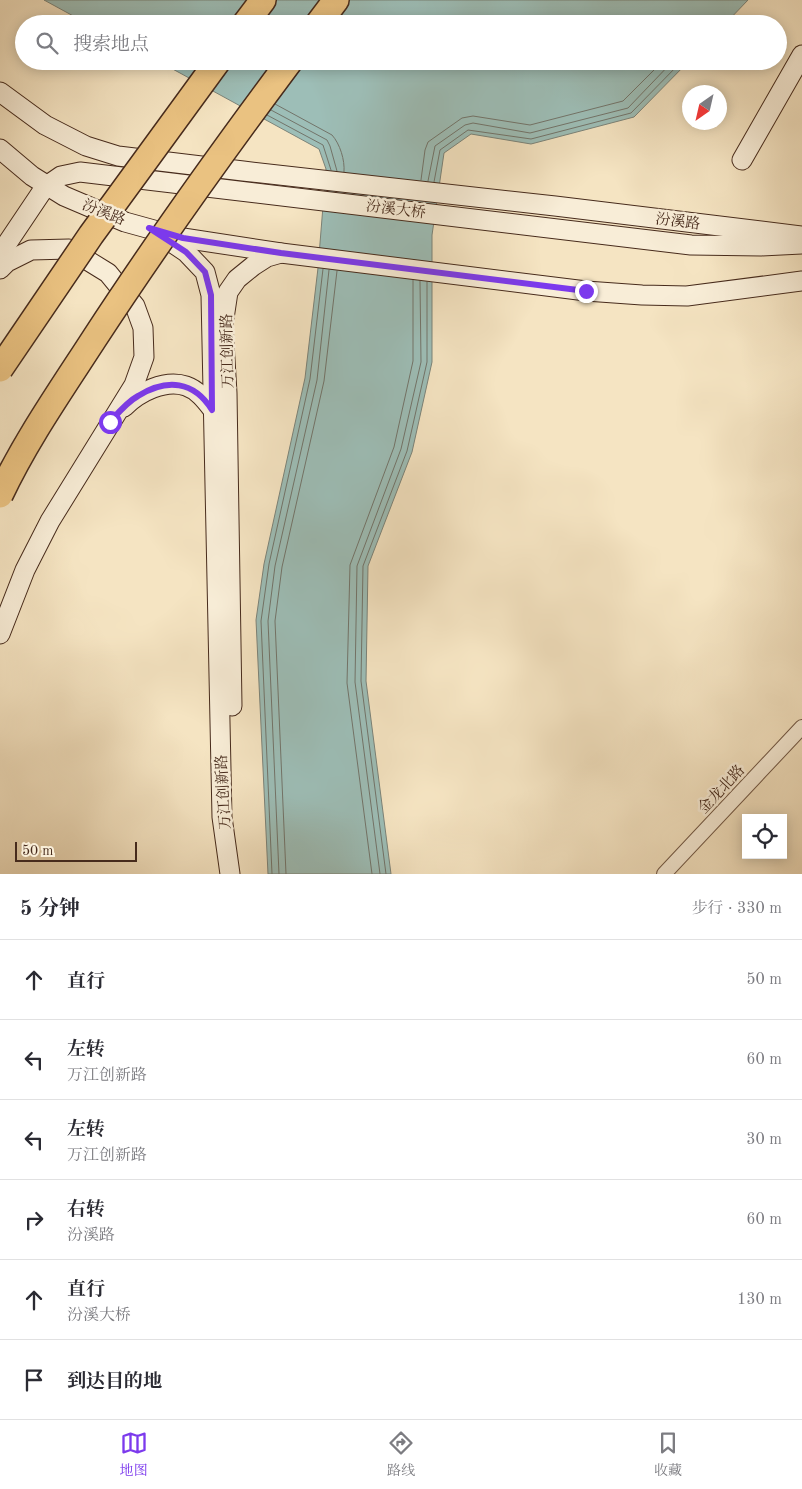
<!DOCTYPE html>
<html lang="zh">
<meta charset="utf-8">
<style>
body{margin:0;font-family:"Old Standard TT","Noto Serif SC",serif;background:#f2f2f3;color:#2b2b33}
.controls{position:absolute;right:15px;bottom:15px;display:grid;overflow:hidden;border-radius:0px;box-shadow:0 2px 12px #0003}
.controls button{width:45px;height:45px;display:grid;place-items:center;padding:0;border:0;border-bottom:1px solid #e1e1e2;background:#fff;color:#2b2b33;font:25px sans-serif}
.compass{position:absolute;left:682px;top:85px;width:45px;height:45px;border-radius:50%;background:#fff;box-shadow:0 2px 12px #0003;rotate:214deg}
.scale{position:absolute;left:15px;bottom:12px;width:122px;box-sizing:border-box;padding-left:5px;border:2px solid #472b1c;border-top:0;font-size:14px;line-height:18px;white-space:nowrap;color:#472b1c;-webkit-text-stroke:4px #f8edd7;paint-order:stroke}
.stop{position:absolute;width:15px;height:15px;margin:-11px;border:4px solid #7c3aed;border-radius:50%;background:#fff}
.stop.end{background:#7c3aed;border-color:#fff;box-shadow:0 1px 5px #0008}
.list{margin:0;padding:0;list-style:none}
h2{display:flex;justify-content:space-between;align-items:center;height:65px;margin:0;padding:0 20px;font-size:21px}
h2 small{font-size:16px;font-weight:400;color:#7c7c81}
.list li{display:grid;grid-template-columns:32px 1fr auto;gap:15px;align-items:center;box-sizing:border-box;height:80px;padding:0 20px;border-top:1px solid #e1e1e2}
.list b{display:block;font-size:19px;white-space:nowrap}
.list p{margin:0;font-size:16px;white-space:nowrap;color:#7c7c81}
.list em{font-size:16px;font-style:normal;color:#7c7c81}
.icon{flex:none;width:28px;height:28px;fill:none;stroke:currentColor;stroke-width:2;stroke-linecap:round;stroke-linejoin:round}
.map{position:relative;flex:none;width:802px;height:874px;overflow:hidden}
.search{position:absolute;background:#fff;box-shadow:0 2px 12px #0003;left:15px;right:15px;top:15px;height:55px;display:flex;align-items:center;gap:12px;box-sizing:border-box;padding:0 18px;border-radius:28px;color:#7c7c81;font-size:19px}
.sheet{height:545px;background:#fff}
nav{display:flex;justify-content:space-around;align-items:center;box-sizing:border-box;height:70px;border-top:1px solid #e1e1e2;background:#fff;font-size:14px;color:#7c7c81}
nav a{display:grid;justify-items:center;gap:2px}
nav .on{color:#7c3aed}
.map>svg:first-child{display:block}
</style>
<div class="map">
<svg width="802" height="874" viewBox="0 0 802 874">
<rect width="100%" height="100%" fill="#f5e4c2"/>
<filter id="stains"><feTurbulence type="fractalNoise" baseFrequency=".004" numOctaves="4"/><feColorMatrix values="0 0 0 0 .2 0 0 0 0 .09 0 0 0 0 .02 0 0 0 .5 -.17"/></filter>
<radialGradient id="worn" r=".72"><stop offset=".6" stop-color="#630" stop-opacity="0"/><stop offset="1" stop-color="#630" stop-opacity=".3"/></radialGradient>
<g fill="#9dbeb7" stroke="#7b8379">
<polygon points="44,0 748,0 725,24 88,24"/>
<polygon points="158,61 689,61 634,117 531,144 471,134 444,153 432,235 432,362 412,452 368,566 366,681 391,874 268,874 256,620 264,564 305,378 318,268 326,169 319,149"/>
</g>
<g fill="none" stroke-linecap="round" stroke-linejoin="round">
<g stroke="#72746a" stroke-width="1">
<path d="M 275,104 L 332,135 C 340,144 345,160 344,172"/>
<polyline points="271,110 327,140 330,146 337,171"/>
<polyline points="267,115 323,145 331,170"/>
<polyline points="421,180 425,150 428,142 462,118 473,116 530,125 623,101 663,61"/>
<polyline points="428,181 435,146 465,125 473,123 530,133 628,108 673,61"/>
<polyline points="434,182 440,150 468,130 531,139 631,113 682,61"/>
<polyline points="272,874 261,621 269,564 310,379 323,269"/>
<polyline points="279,874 268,621 275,566 317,380 329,270"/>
<polyline points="286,874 275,621 282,567 324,381 337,271"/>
<polyline points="372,874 347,683 350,565 394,447 413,361 413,280"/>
<polyline points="380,874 355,682 357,566 401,449 421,362 420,281"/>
<polyline points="386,874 361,681 363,566 407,451 427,362 427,282"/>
</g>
<g stroke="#725946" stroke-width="16">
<polyline id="street" points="664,874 802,727"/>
</g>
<g stroke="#472b1c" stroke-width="21">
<g id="secondary">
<polyline points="0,92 45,125 86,146 118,156 243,171 555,206 802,236"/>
<polyline points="0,149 32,176 64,196 125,222 183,238 281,253 586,291 642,295 687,296 802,281"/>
<polyline points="742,160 802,55"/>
<polyline points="165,238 186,252 205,272 211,295 222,817 230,874"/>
<polyline points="0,254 45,187 61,176 80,172 691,245 761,246 802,244"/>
<polyline points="0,269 7,262 31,250 69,249 108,273 135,306 143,328 144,357 134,385 50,521 25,570 0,634"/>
<path d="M 124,407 C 139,392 165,379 186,386 C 198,390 206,401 213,410"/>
<polyline points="232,706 227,393 223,325 228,292 237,279 253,266 267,257 281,253"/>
</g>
</g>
<g stroke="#472b1c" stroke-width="28">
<g id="highway">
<polyline points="245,24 263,0"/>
<polyline points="318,24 336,0"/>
</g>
</g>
<use href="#street" stroke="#f8edd7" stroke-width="14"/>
<use href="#secondary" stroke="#f8edd7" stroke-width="19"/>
<use href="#highway" stroke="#eac281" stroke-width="25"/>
<g stroke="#472b1c" stroke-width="28" stroke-linecap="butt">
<g id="highway-bridge">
<polyline points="0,369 91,235 218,61"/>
<path d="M 0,495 C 26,440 61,390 94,339 C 156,244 222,152 290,61"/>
</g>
</g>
<use href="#highway-bridge" stroke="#eac281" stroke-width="25"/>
</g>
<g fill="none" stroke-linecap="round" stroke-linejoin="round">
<path stroke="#7c3aed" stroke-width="6" d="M 110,422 C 118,413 127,402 138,396 C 167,378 194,381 212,410 L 211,295 L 205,272 L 186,252 L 149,228 L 183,238 L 281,253 L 586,291"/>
</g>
<g text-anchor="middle" stroke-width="5" stroke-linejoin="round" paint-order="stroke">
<g font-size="15" fill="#472b1c" stroke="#f8edd7">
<text transform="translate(396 209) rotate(7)" y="5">汾溪大桥</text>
<text transform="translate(104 212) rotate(22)" y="5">汾溪路</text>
<text transform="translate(678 221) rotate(7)" y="5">汾溪路</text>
<text transform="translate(227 351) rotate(-91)" y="5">万江创新路</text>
<text transform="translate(721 789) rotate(-47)" y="5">金龙北路</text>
<text transform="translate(223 792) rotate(-93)" y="5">万江创新路</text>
</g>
</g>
<rect width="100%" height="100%" filter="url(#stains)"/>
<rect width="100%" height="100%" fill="url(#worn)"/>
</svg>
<div class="controls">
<button><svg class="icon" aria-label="locate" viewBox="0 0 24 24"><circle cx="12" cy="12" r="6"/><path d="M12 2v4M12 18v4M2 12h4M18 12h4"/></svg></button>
</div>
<svg class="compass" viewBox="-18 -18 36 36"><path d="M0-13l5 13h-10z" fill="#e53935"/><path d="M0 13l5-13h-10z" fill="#7c7c81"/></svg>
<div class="scale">50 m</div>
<div class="stop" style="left:110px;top:422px"></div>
<div class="stop end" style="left:586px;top:291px"></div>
<div class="search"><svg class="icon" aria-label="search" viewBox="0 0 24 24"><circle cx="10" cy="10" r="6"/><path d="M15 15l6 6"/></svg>搜索地点</div>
</div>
<section class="sheet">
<h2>5 分钟<small>步行 · 330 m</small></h2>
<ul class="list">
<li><svg class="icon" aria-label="ahead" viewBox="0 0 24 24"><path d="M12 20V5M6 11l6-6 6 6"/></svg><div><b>直行</b></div><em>50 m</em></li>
<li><svg class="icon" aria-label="left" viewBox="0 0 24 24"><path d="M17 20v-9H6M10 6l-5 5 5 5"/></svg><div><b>左转</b><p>万江创新路</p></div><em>60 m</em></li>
<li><svg class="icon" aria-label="left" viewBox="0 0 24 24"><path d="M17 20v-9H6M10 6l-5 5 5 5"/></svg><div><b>左转</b><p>万江创新路</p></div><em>30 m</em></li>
<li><svg class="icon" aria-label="right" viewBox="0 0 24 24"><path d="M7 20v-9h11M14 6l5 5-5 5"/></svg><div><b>右转</b><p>汾溪路</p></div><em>60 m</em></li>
<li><svg class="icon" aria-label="ahead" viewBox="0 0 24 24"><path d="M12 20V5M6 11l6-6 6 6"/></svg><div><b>直行</b><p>汾溪大桥</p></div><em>130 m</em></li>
<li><svg class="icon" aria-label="arrive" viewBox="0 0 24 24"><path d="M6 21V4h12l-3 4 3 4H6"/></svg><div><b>到达目的地</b></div></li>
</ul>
</section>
<nav>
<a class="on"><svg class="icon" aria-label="map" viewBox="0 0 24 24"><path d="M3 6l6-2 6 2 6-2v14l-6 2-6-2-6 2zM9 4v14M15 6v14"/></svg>地图</a>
<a><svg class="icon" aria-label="directions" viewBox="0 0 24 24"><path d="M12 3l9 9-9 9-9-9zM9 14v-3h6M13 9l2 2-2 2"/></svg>路线</a>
<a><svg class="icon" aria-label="saved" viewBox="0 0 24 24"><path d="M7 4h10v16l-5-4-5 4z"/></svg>收藏</a>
</nav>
